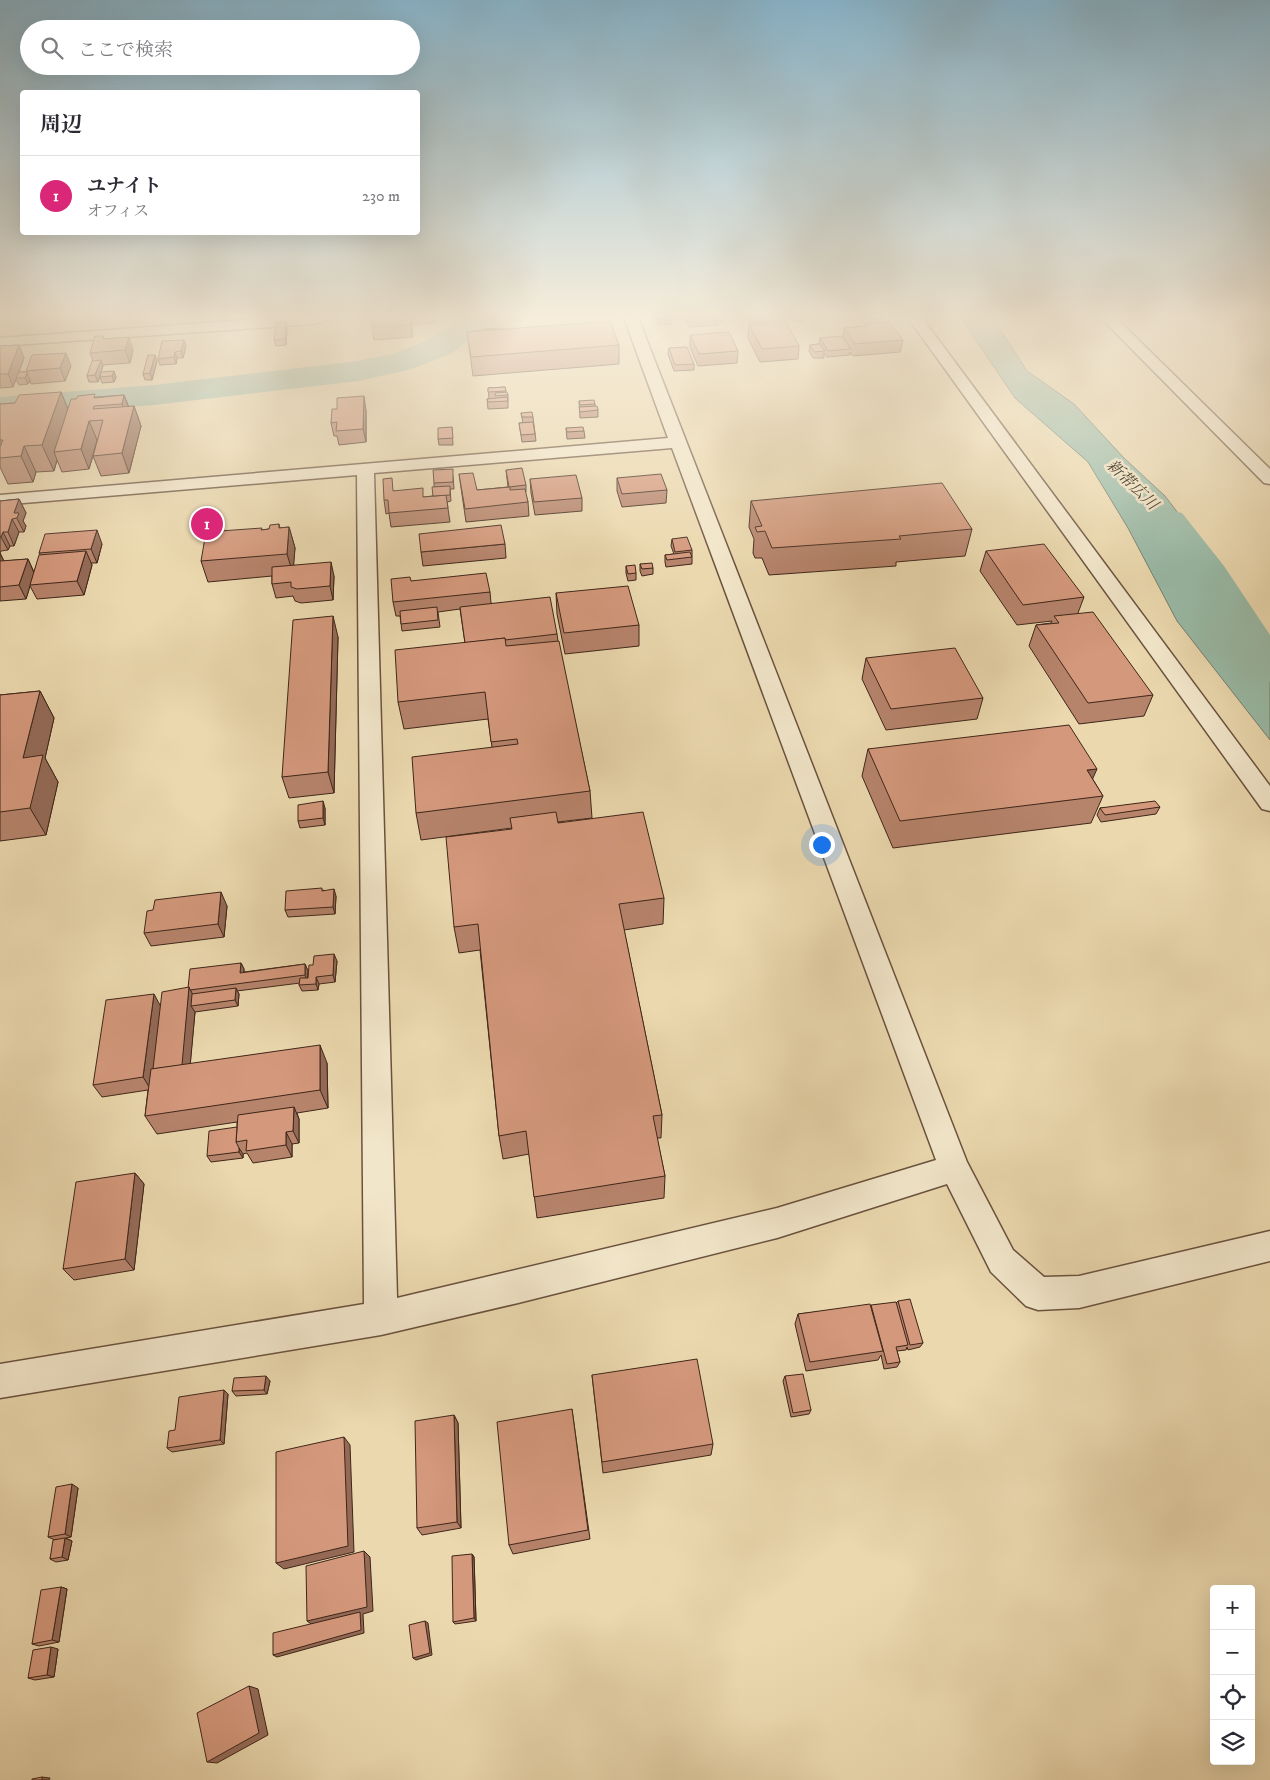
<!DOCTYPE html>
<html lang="ja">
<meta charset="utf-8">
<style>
body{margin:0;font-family:"IM FELL DW Pica","Noto Serif JP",serif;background:#f7f7f7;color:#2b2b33}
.controls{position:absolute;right:15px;bottom:15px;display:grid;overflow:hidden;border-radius:5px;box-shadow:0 5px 20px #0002}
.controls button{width:45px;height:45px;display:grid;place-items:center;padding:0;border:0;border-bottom:1px solid #e1e1e2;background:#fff;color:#2b2b33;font:25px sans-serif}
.you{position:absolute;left:821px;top:844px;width:18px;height:18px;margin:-12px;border:4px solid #fff;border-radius:50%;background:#1a73e8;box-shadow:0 0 0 8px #1a73e833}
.badge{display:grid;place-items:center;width:32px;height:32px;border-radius:50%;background:#db2777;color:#fff;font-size:16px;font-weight:700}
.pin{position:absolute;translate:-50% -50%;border:2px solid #fff;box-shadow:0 1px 5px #0006}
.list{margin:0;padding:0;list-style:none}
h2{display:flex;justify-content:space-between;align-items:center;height:65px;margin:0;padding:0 20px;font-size:21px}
h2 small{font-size:16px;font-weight:400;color:#7c7c81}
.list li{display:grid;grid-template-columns:32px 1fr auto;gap:15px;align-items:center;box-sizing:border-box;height:80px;padding:0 20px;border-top:1px solid #e1e1e2}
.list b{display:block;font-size:19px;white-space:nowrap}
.list p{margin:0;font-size:16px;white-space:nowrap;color:#7c7c81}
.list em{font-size:16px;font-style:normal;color:#7c7c81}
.icon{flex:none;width:28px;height:28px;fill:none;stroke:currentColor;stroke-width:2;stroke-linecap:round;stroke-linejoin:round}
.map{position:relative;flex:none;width:1270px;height:1780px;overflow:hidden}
.search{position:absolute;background:#fff;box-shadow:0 5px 20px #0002;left:20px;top:20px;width:400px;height:55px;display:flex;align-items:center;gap:12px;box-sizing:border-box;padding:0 18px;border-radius:28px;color:#7c7c81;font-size:19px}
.panel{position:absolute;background:#fff;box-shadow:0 5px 20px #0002;left:20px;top:90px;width:400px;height:145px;border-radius:5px}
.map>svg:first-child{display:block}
</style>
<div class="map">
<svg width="1270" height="1780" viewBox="0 0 1270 1780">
<rect width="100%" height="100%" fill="#ebd8ae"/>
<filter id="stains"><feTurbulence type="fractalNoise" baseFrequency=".004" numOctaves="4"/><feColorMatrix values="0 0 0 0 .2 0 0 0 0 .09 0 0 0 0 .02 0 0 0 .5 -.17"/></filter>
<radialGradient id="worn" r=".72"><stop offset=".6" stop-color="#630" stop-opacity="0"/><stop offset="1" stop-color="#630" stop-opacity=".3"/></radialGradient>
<polygon fill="#99baa7" stroke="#757f6e" points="959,315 991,315 1027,371 1074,404 1124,458 1165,496 1204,547 1224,620 1270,671 1270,740 1177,621 1128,528 1088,462 1015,398"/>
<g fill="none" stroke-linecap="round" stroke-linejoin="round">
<g fill="#99baa7" fill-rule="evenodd">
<polygon points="466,315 501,315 497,321 450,354 412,369 358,381 154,405 0,417 0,397 154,385 358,361 392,354 428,340"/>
<polygon points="1169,510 1182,513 1224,566 1270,635 1270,682 1255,678 1192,578 1150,521 1156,513"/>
</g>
<g stroke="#6a523e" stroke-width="3">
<g id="street">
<polygon points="315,315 337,315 335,318 313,324 0,346 0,338"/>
<path d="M 623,315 L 637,315 L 967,1162 L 1013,1250 L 1044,1277 L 1079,1276 L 1270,1231 L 1270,1261 L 1079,1308 L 1038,1310 L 1026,1306 L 991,1272 L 947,1184 L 777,1238 L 518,1303 L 381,1335 L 0,1398 L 0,1364 L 364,1304 L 357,475 L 0,505 L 0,495 L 668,438 ZM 672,448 L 936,1160 L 777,1208 L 397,1298 L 374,473 Z"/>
<polygon points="906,315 920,315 1270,786 1270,811 1262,809"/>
<polygon points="1098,315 1113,315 1270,469 1270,484 1264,483"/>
</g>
</g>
<use href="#street" fill="#f2e6ca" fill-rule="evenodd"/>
</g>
<g fill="#b6836b" stroke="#3f2619">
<polygon points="397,315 444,315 434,316 435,323 412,324 412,337 374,340 372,327"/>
<polygon points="518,315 534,315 527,319 518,316"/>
<polygon points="653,315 669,315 671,318 671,324 658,325 656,318 654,318"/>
<polygon points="685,315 725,315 725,321 718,322 718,325 689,327 685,317"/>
<polygon points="745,315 790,315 790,319 780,320 779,318 779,321 750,323"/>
<polygon points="790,315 804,315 803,321 794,321"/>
<polygon points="859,315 880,315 883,319 882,323 903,340 900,352 853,356 850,352 850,355 827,357 824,353 824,358 813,358 809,351 810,345 819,344 820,338 843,337 844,328 866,326"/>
<polygon points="286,322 287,329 286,345 276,346 274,340"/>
<polygon points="749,325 799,346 798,359 760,362 748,338"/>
<polygon points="501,329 619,345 619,364 473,376 467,332"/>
<polygon points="690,335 738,351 737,363 698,366 690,347"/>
<polygon points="105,339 133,350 130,363 102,365 103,366 101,372 116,377 114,382 102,383 100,377 101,373 98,382 89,382 87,376 93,361 90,353"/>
<polygon points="19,345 24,358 19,372 27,372 26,371 71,366 65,381 31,384 30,380 28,384 19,385 16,379 13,387 0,388 0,346"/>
<polygon points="186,346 183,358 177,358 176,364 160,365 158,359"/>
<polygon points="669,348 694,364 694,370 674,371 668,354"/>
<polygon points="157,361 152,380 145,380 143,374"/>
<polygon points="505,387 506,392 508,395 508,408 488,409 487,399 489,398 488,388"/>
<polygon points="61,392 68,409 96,397 124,395 129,407 134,406 141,426 129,473 101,476 93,456 89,469 62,472 57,460 54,471 36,472 33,482 8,484 0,467 0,404 15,403"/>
<polygon points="579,401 595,404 595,406 598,410 598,417 580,418"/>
<polygon points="337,409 366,410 366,442 339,445 337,436 334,436 331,423"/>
<polygon points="521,413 533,417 536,441 522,442 519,423 523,423"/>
<polygon points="452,427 453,445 439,445 438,439"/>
<polygon points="566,428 584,431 585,438 567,439"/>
<polygon points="506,470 526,485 526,492 525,492 528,502 529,516 466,522 459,474 477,490 508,487"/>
<polygon points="453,476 454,489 450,489 451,501 447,502 450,522 391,527 389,513 386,514 384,500 394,491 424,497 433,496 434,487 434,483"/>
<polygon points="617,478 667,490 666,503 622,507 617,491"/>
<polygon points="530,479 582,498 582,511 535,515 531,493"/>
<polygon points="19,499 26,513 23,521 26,526 24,532 19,532 14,546 10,546 8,550 1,551 0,553 0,501"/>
<polygon points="751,501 972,529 965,556 896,562 896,566 769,575 762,558 755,558 753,553 754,539 749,527"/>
<polygon points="279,524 280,528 289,527 295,548 293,565 334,576 333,600 301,603 295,601 293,596 276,598 272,584 272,576 208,582 201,561 262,530 269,529"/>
<polygon points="672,539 692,550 692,564 666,567 665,562 665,555 674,554 671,546"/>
<polygon points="102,544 97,563 91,563 92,565 84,595 37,599 30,586 26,599 0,601 0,553 4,561 28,559 34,572 40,555 39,553"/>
<polygon points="505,544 506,558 423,566 421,552"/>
<polygon points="986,551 1084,597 1078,613 1153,695 1144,716 1079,724 1029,646 1036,625 1051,623 1052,621 1017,625 980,571"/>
<polygon points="640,564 653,568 653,574 642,576 640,571"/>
<polygon points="626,566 636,573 636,580 628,581 626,573"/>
<polygon points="411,581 490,592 491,603 557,634 558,641 590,791 592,818 558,822 664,898 663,924 624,930 662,1115 661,1138 657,1138 665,1176 664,1198 537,1218 529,1154 503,1159 499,1136 480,950 459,953 454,927 512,829 512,828 421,840 416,813 492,747 488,719 404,729 398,702 465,643 460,609 438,612 440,627 402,631 400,616 396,616 393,602"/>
<polygon points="556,593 639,625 639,646 565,654 557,614"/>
<polygon points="338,637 334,793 289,798 282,777"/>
<polygon points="866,658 983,698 977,719 886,730 862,679"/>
<polygon points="40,691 54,718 45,758 58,782 46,835 0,841 0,695"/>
<polygon points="868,749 1092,778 1103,796 1091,823 893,848 862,776"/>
<polygon points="1160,807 1156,814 1101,822 1097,815 1100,808"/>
<polygon points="325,808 325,825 300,828 298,821"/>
<polygon points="323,890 336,896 335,914 288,917 285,910"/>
<polygon points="227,906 224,937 151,946 144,933"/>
<polygon points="337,961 335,982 319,984 318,990 302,991 299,985 300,983 237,991 239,994 238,1006 195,1012 190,1064 327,1063 328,1108 297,1113 299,1119 299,1143 292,1144 292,1157 253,1163 247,1153 243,1154 243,1158 211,1162 207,1156 237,1127 237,1122 157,1134 145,1116 148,1090 102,1097 93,1085 160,1005 188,988 241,963 244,969 244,972 305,964 308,971 308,978 313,965"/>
<polygon points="135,1173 144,1184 134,1270 74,1280 63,1269"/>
<polygon points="898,1301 923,1343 920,1347 908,1350 907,1347 906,1350 897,1351 900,1362 897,1367 884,1369 881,1355 878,1360 806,1371 795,1324 798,1314 896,1303"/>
<polygon points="592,1375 713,1444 711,1455 603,1473"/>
<polygon points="785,1376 811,1410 809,1414 791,1417 783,1381"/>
<polygon points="270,1381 267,1394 236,1396 232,1391"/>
<polygon points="224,1390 228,1394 224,1444 172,1452 167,1448 175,1430"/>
<polygon points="572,1409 590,1539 513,1554 509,1545"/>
<polygon points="454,1415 458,1423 461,1528 422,1535 417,1528"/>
<polygon points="78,1488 71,1537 66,1538 72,1541 68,1560 56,1562 50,1559 55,1540 48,1537"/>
<polygon points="472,1554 474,1557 476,1621 455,1624 453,1622"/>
<polygon points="61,1587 67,1589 59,1642 39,1646 32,1644"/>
<polygon points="58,1649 54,1677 35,1680 28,1678"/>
</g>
<g fill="#946a57" stroke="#3f2619">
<polygon points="410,315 412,327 412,337 411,325"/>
<polygon points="526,315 534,315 527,319"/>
<polygon points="781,315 790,315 790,319 780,320"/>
<polygon points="286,322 287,329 286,345 285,339"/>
<polygon points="129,337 133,350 130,363 125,350"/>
<polygon points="184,340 186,346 183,358 181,351"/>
<polygon points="19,345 24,358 13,387 8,374"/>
<polygon points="175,352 177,358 176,364 174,357"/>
<polygon points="66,353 71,366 65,381 60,368"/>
<polygon points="155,355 157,361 152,380 150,373"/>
<polygon points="101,360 103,366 98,382 95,375"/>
<polygon points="114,371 116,377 114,382 112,376"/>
<polygon points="27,373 30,380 28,384 25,378"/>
<polygon points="61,392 71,417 54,452 57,460 54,471 42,445"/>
<polygon points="124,395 131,415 129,423 122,404"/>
<polygon points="364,396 366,410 366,442 363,429"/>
<polygon points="134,406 141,426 129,473 122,453"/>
<polygon points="89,421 97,440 89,469 81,449"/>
<polygon points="24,446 36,472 33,482 21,456"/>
<polygon points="19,499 26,513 23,521 26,526 24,532 14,513"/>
<polygon points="12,519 19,532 14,546 8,532"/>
<polygon points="289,527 295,548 293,574 287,554"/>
<polygon points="97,530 102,544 97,563 91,549"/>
<polygon points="3,532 10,546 8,550 1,537"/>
<polygon points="86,551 92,565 84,595 77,581"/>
<polygon points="0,553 6,566 0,570"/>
<polygon points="28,559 34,573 26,599 19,585"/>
<polygon points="331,562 334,576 333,600 330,586"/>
<polygon points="333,616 338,637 334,793 328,772"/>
<polygon points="40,691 54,718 45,758 58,782 46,835 30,808 23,758"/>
<polygon points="1097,769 1085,796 1087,770"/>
<polygon points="323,801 325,808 325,825 323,818"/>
<polygon points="334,889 336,896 335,914 333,907"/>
<polygon points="221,892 227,906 224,937 218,924"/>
<polygon points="334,954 337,961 335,982 333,975"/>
<polygon points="241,963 244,969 243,979 240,973"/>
<polygon points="305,964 308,971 307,982 305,975"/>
<polygon points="316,977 319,984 318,990 316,984"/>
<polygon points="189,987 196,1001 191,1006 195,1012 189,1079 181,1067"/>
<polygon points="236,988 239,994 238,1006 235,1000"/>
<polygon points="154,994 161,1007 151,1090 143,1077"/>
<polygon points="320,1045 327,1063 328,1108 320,1090"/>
<polygon points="294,1107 299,1119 299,1143 293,1131"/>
<polygon points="286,1132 292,1144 292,1157 286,1145"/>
<polygon points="239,1148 243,1154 243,1158 239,1152"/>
<polygon points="135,1173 144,1184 134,1270 125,1259"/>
<polygon points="266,1376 270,1381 267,1394 264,1390"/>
<polygon points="224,1390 228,1394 224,1444 220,1440"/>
<polygon points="454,1415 458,1423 461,1528 457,1522"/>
<polygon points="344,1437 350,1445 354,1552 284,1569 276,1563"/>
<polygon points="72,1484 78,1488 71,1537 65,1534"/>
<polygon points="65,1538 72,1541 68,1560 62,1557"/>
<polygon points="364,1551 370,1557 373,1611 363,1614 364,1633 277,1657 273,1655 314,1626 307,1621"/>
<polygon points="472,1554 474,1557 476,1621 474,1618"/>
<polygon points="61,1587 67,1589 59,1642 52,1640"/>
<polygon points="425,1621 428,1623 432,1655 416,1660 413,1658"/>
<polygon points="51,1647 58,1649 54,1677 47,1675"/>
<polygon points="249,1686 258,1689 268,1735 217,1763 207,1762"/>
<polygon points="42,1777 50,1778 49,1780 42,1780"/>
</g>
<g fill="#d4987c" stroke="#3f2619">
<polygon points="397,315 410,315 411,325 372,327 372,317"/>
<polygon points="657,315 669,315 671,318 658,319"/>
<polygon points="749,315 773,315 750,317"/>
<polygon points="864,315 880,315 883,319 868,320"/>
<polygon points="610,321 619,345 471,357 467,332"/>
<polygon points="286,322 285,339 274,340 276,323"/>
<polygon points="786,322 799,346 762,349 749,325"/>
<polygon points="889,322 903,340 855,344 844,328 868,326 867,324"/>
<polygon points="500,328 501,329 485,330 484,329"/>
<polygon points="729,332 738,351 699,354 690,335"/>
<polygon points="95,336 104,336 103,339 129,337 125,350 90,353"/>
<polygon points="842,336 851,349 828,351 820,338"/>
<polygon points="184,340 181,351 175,352 174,357 158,359 162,341"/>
<polygon points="820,344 825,351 814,352 810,345"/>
<polygon points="19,345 8,374 0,374 0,346"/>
<polygon points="687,347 694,364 675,365 669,348"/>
<polygon points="66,353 60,368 26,371 32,355"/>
<polygon points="148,355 155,355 150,373 143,374"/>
<polygon points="101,360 95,375 87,376 92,361"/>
<polygon points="114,371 112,376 100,377 101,372"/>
<polygon points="19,372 27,372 27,373 25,378 16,378"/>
<polygon points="505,387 506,391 488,392 488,388"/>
<polygon points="61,392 42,445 24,446 21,456 0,458 0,447 3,440 0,440 0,404 15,403 19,395"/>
<polygon points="507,392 508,395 495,396 495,393"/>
<polygon points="95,394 94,398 124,395 122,404 94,406 93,409 134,406 122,453 93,456 103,420 89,421 81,449 54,452 71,399 76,399 78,396"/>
<polygon points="364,396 363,429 336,431 337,422 331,423 332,409 337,409 337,398"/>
<polygon points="507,397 508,401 488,402 487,399"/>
<polygon points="594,400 595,404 580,405 579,401"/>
<polygon points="597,406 598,410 580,412 579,407"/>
<polygon points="532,412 533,417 522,417 521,413"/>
<polygon points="533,422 535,434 521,435 519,423"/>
<polygon points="452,427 453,438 438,439 438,428"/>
<polygon points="583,427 584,431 567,432 566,428"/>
<polygon points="522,468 526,485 509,487 506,470"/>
<polygon points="453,469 453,482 434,483 433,470"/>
<polygon points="473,473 477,490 510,487 510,490 525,489 528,502 465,509 459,474"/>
<polygon points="661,474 667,490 622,494 617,478"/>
<polygon points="576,475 582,498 534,502 530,479"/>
<polygon points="392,478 393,491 423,488 423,497 446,495 448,508 389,513 388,500 384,500 383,479"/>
<polygon points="942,483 972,529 899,536 901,539 772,548 765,531 757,532 755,527 762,526 751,501"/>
<polygon points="450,486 450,495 433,496 432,487"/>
<polygon points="19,499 14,513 19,513 17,518 12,519 8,532 3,532 1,537 0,537 0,501"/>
<polygon points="279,524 279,528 289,527 287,554 201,561 206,532 262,528 261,530 269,529 270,525"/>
<polygon points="501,525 505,544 421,552 419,534"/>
<polygon points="97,530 91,549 39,553 45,534"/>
<polygon points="687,537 692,550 675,552 672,539"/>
<polygon points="1044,544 1084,597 1023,605 986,551"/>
<polygon points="86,551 77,581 30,585 39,555"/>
<polygon points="690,552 692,557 667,560 665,555"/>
<polygon points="28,559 19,585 0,587 0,561"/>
<polygon points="331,562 330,586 297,589 291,587 291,582 272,584 272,567"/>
<polygon points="652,563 653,568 642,569 640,564"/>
<polygon points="635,565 636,573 628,574 626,566"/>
<polygon points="486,573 490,592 393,602 391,579 410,577 411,581"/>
<polygon points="628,586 639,625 564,633 556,593"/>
<polygon points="550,597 557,634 505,640 505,638 465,643 460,607"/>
<polygon points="437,607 438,620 401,624 400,611"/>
<polygon points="1093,612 1153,695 1088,703 1036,625 1059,623 1054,616"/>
<polygon points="333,616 328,772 282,777 293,620"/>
<polygon points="505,638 506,646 559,641 590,791 416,813 412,757 518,744 517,739 491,742 485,692 398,702 395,650"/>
<polygon points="955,648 983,698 891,709 866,658"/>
<polygon points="40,691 23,758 43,755 30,808 0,812 0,695"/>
<polygon points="1069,725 1097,769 1087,770 1103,796 900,821 868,749"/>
<polygon points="323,801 323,818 298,821 298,805"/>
<polygon points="1155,801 1160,807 1105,815 1100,808"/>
<polygon points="556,812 558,823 643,812 664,898 619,904 662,1115 653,1116 665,1176 534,1197 526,1131 499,1136 478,924 454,927 446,837 512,829 510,818"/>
<polygon points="322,888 322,891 334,889 333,907 285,910 286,891"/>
<polygon points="221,892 218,924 144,933 147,911 153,910 155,900"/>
<polygon points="334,954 333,975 316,977 316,984 299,985 300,978 308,978 309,965 313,965 314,956"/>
<polygon points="241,963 240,973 305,964 305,975 190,990 189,987 188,988 190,969"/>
<polygon points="189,987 182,1065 153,1069 162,992"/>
<polygon points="236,988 235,1000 191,1006 192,994"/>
<polygon points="154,994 143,1077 93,1085 106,1000"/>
<polygon points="320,1045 320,1090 145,1116 151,1069"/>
<polygon points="294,1107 293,1131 286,1132 286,1145 246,1151 247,1140 236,1142 238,1115"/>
<polygon points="237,1127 236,1142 239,1148 239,1152 207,1156 209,1131"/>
<polygon points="135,1173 125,1259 63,1269 76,1182"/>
<polygon points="910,1299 923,1343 910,1345 898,1301"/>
<polygon points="896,1302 908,1345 896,1347 900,1362 887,1364 871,1305"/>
<polygon points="870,1304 883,1351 810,1362 798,1314"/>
<polygon points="697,1359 713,1444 602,1462 592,1375"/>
<polygon points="803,1374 811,1410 793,1413 785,1376"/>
<polygon points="266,1376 264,1390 232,1391 234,1378"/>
<polygon points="224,1390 220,1440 167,1448 169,1431 175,1430 179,1397"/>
<polygon points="572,1409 588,1530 509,1545 497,1422"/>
<polygon points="454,1415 457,1522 417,1528 415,1421"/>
<polygon points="344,1437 348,1546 276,1563 276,1452"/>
<polygon points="72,1484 65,1534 48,1537 56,1487"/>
<polygon points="65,1538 62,1557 50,1559 53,1540"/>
<polygon points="364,1551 367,1607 307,1621 306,1566"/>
<polygon points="472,1554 474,1618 453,1622 452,1556"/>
<polygon points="61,1587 52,1640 32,1644 41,1590"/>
<polygon points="360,1612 361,1630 273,1655 273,1633"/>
<polygon points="425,1621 430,1653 413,1658 409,1625"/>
<polygon points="51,1647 47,1675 28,1678 33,1650"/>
<polygon points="249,1686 259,1733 207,1762 197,1713"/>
<polygon points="42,1777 42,1780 32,1780 32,1779"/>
</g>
<linearGradient id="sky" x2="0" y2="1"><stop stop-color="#88b6ce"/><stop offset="0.56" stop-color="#f6eddb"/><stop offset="1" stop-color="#f6eddb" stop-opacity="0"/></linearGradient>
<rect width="1270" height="564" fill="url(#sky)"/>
<g text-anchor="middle" stroke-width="5" stroke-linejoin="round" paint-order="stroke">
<g font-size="16" font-style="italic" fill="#564b3c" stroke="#f2e6ca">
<text transform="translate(1133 484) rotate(44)" y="6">新帯広川</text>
</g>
</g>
<rect width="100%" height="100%" filter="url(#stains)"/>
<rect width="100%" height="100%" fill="url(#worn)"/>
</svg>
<div class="controls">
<button>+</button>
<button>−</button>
<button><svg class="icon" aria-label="locate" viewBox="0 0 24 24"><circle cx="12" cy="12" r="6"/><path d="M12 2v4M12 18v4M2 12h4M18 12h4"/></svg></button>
<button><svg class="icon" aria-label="layers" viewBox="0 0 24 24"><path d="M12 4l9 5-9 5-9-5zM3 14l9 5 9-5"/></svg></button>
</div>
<div class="you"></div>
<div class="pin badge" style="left:207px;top:524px">1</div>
<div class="search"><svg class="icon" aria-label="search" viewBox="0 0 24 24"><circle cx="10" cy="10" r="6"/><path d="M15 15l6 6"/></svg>ここで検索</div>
<section class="panel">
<h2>周辺<small></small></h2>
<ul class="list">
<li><span class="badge">1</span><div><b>ユナイト</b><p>オフィス</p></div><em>230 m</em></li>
</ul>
</section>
</div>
